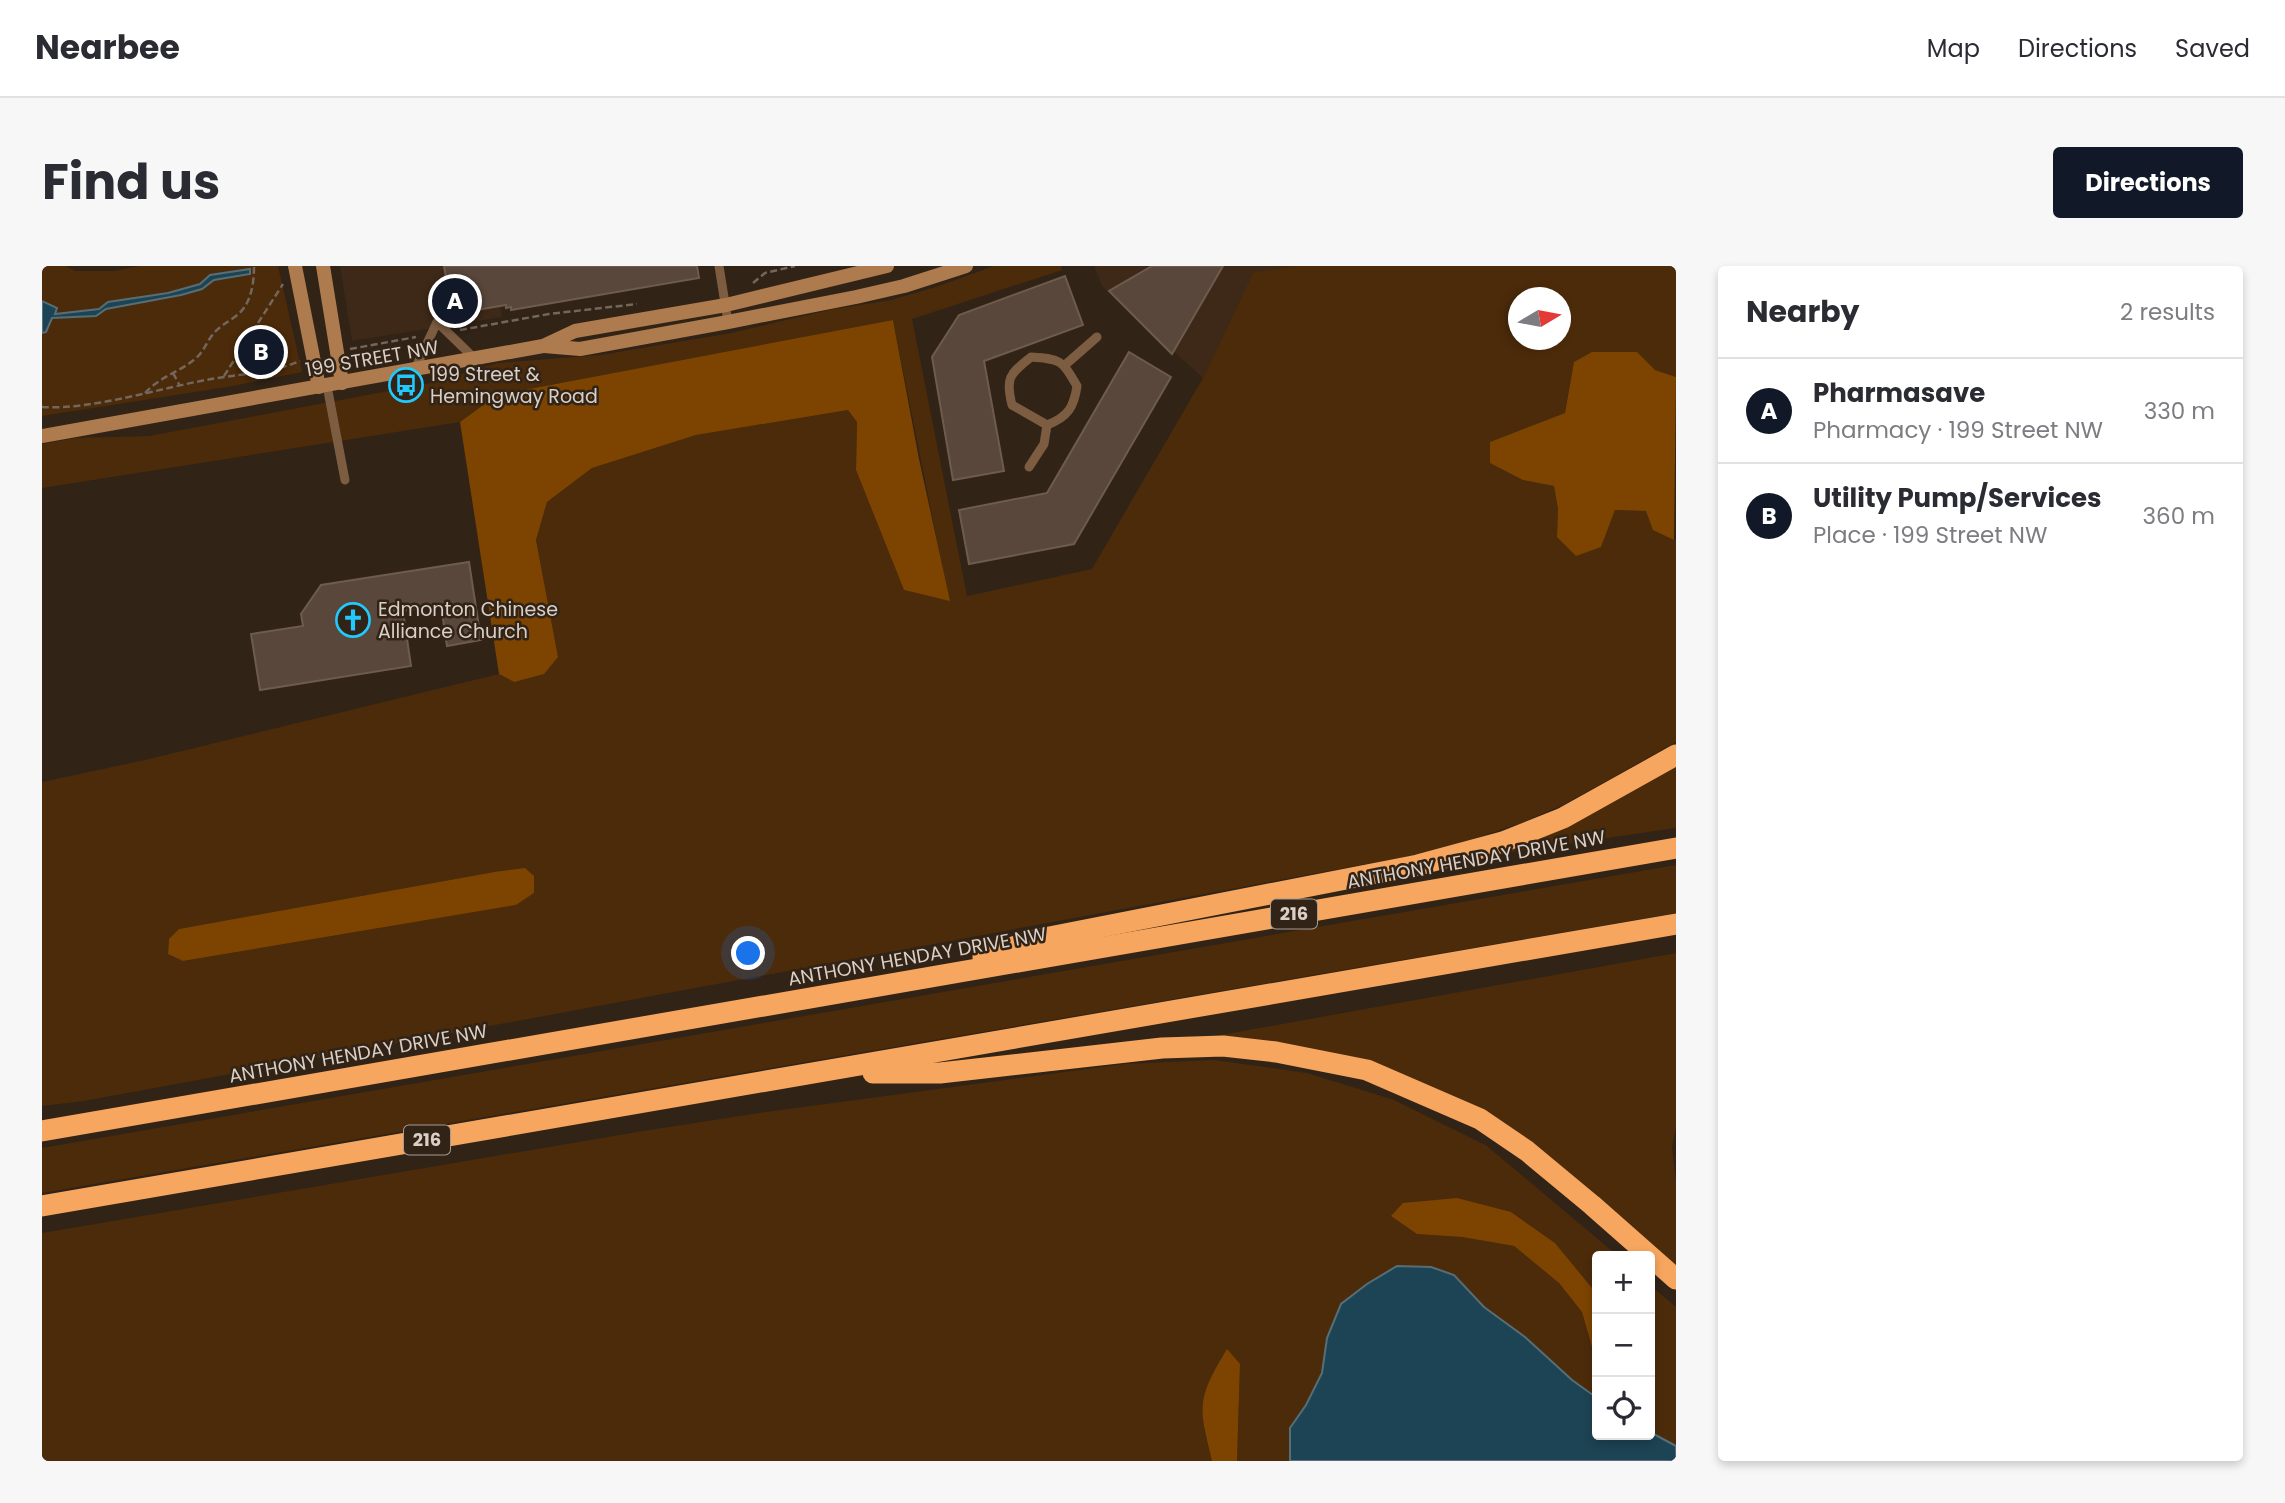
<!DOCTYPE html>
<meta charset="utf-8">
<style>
body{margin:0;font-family:Poppins,sans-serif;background:#f7f7f7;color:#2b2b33}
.controls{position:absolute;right:21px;bottom:21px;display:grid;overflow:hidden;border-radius:7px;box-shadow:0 4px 10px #0003}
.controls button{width:63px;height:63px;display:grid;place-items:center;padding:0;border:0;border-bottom:2px solid #e1e1e2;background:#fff;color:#2b2b33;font:35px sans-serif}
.compass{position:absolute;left:1466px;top:21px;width:63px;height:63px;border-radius:50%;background:#fff;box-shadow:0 4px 10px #0003;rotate:80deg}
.you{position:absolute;left:707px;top:688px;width:24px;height:24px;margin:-18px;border:5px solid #fff;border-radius:50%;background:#1a73e8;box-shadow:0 0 0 10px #1a73e833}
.badge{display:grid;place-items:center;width:46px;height:46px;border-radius:50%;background:#111827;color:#fff;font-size:23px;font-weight:700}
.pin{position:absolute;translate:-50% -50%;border:4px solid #fff;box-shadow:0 2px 7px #0006}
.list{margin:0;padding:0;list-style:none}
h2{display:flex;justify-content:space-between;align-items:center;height:91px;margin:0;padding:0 28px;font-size:30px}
h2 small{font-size:23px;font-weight:400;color:#7c7c81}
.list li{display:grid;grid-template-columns:46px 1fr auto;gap:21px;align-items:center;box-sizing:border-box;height:105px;padding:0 28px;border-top:2px solid #e1e1e2}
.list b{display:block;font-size:26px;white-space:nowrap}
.list p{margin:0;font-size:23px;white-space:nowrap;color:#7c7c81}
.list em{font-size:23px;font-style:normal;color:#7c7c81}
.icon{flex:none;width:38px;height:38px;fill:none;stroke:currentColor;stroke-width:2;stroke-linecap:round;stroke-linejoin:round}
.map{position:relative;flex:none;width:1634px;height:1195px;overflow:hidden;border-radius:7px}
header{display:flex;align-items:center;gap:42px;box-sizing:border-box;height:98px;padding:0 35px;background:#fff;border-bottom:2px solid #e1e1e2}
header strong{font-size:33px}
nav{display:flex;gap:38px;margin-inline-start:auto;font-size:24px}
.intro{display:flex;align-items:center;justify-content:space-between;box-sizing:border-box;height:168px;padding:0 42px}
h1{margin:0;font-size:49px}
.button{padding:18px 32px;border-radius:7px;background:#111827;color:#fff;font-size:24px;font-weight:700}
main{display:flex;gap:42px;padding:0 42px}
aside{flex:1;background:#fff;border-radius:7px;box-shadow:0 4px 10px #0003}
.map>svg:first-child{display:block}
</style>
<header>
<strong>Nearbee</strong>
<nav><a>Map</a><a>Directions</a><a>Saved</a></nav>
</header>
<div class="intro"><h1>Find us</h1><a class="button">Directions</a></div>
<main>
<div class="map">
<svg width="1634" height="1195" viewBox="0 0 1634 1195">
<rect width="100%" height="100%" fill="#312316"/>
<g fill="#3e2918">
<polygon points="298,0 453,0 460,51 310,75"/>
<polygon points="1052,0 1253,0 1211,8 1161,112 1060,20"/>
</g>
<g fill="#4c2b0a" fill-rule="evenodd">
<polygon points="0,0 24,0 33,5 73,5 97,0 236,0 260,106 191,120 0,150 0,67 4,66 10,52 54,50 64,43 139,29 160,23 172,14 188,12 208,4 168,9 158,18 126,27 66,36 57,43 12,48 14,42 0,35"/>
<path d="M 952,0 L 1019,0 L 1020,4 L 870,53 L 925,330 L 1050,303 L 1161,112 L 1211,7 L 1253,0 L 1634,0 L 1634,111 L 1613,104 L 1595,86 L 1532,97 L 1523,147 L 1448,176 L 1481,214 L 1512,220 L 1516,243 L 1515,271 L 1559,281 L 1573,244 L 1604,245 L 1632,274 L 1634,273 L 1634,476 L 1523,538 L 1479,557 L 1395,585 L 42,835 L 0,840 L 0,516 L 103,494 L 457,408 L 472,416 L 516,391 L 494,274 L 505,236 L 550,202 L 654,169 L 806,144 L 815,156 L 814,204 L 862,324 L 907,334 L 851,54 L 455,129 L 418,156 L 0,222 L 0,178 L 33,172 L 107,170 L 389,117 L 456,97 L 559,89 L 689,67 L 787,44 L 849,34 L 891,22 ZM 1476,32 L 1518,32 L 1518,74 L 1476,74 ZM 452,606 L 492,627 L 474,639 L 141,695 L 126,688 L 127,673 L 137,663 Z"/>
<polygon points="1634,501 1634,562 1419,593 1528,558"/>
<polygon points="1634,599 1634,647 0,927 0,882"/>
<polygon points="1634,687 1634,861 1630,881 1634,916 1634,1000 1375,819 1157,773"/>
<polygon points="1172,794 1265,807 1352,834 1445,880 1576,990 1555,990 1555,1028 1513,977 1469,946 1375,968 1420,971 1472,980 1517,1017 1540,1046 1550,1081 1555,1084 1555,1132 1530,1114 1483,1071 1442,1041 1412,1009 1285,1072 1280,1107 1264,1139 1248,1162 1248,1195 1195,1195 1198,1098 1162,1164 1170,1195 0,1195 0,967 601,865 724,846 1082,798"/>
<polygon points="1608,1019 1634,1041 1634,1180 1608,1166"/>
</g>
<g fill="#7c4400">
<polygon points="851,54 877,193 908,335 862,324 814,204 815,156 806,144 654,169 550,202 505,236 494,274 516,391 502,408 472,416 457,408 418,156 455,129"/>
<polygon points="1550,86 1595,86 1613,104 1634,111 1632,274 1611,264 1604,245 1573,244 1559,281 1534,290 1515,271 1516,243 1512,220 1481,214 1448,197 1448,176 1523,147 1532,96"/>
<polygon points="483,602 492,610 492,627 474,639 141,695 126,688 127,673 137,663 452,606"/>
<polygon points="1415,932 1469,946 1513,977 1555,1028 1555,1084 1550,1081 1540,1046 1517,1017 1472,980 1420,971 1375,968 1349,950 1361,937"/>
<path d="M 1185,1083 L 1198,1098 L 1195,1195 L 1170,1195 C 1156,1139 1155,1133 1185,1083 Z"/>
</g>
<g fill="#1d4454" stroke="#566e76" stroke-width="2">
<polygon points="208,3 208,8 172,14 160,23 139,29 64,43 54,50 10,52 4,66 0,67 0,35 15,42 13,48 57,43 66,36 126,27 158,18 168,9"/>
<polygon points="1355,1000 1389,1001 1412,1009 1442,1041 1483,1071 1530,1114 1555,1132 1555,1169 1608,1169 1608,1166 1634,1180 1634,1195 1248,1195 1248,1162 1264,1139 1280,1107 1285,1072 1299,1038 1325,1018"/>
</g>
<g fill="#58473a" stroke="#6d5b4d" stroke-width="2">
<polygon points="402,0 655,0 657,12 469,44 469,41 464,42 464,39 410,48"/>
<polygon points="1110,0 1181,0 1130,88 1067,25"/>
<polygon points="1023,10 1041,59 942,95 962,205 911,214 890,91 917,49"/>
<polygon points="216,77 228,86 221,96 209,87"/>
<polygon points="1087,86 1129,111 1032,278 927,298 917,244 1005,227"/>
<polygon points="427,296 439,374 405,380 399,339 361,345 369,400 218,424 209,368 261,360 259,348 279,319"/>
</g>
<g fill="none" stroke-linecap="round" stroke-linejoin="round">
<g stroke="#73665b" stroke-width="2.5" stroke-dasharray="7 3.5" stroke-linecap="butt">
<polyline points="711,17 723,7 753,0"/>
<polyline points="418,64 507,48 595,38"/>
<polyline points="308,83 374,71"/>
<polyline points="131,107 138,120"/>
<polyline points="182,110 241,18"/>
<path d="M 103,127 C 119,110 136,107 153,93 C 162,86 164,76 172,67 C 178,60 186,56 194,50 C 209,39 212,18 212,0"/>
<path d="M 0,141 C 51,144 118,122 169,113 C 199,108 230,107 258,95"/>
</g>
<g stroke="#7d5d41" stroke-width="9">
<polyline points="677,0 686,56"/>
<path d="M 989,91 C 1019,93 1020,94 1035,120 C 1032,141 1026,151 1005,159 L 970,139 C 963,111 968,108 989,91 Z"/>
<polyline points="1023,99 1055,71"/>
<polyline points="373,103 395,56 432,92"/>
<polyline points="285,120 303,214"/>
<polyline points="987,201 1002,178 1005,159"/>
</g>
<g stroke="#ae7b4e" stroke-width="14">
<polyline points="253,0 277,121"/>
<polyline points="281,0 300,117"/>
<polyline points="502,80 538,83 686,56 814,31 862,20 924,0"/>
<polyline points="0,170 501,80 533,65 684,39 845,0"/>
</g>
<g stroke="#f6a65e" stroke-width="21">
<polyline points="941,691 992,674 1376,599 1461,576 1521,552 1634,489"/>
<polyline points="831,807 898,807 1120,782 1181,780 1234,786 1325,804 1438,853 1485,885 1550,939 1634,1013"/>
<polyline points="0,865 1634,582"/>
<polyline points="0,940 1634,658"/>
</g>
</g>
<defs>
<g id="bus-ring" transform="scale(1.75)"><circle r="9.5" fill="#312316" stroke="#21c9fd" stroke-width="1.5"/><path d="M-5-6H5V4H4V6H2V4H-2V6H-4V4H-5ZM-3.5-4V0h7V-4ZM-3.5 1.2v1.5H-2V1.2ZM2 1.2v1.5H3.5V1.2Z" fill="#21c9fd"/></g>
<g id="church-ring" transform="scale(1.75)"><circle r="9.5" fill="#312316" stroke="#21c9fd" stroke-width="1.5"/><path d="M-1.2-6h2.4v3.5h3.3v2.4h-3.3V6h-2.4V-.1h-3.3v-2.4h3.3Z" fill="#21c9fd"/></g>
</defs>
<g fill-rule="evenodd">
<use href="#bus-ring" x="364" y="119"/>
<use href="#church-ring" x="311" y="354"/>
</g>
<g text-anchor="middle" stroke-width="5" stroke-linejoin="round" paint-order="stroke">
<g fill="#312316" stroke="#a79b92" stroke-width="2">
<rect x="1229" y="633.5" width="46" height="29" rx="5"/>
<rect x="362" y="859.5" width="46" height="29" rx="5"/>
</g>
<g font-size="18" font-weight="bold" fill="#dacfc7">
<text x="1252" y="654">216</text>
<text x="385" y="880">216</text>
</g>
<g font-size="19" fill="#dacfc7" stroke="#312316">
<text transform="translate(330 92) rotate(-10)" y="7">199 STREET NW</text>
<text transform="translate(1434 593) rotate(-10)" y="7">ANTHONY HENDAY DRIVE NW</text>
<text transform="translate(875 690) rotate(-10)" y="7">ANTHONY HENDAY DRIVE NW</text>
<text transform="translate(316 787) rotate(-10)" y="7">ANTHONY HENDAY DRIVE NW</text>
</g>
<g font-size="19" fill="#dacfc7" stroke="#312316" text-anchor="start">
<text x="388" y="115">199 Street &amp;<tspan x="388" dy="22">Hemingway Road</tspan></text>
<text x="336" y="350">Edmonton Chinese<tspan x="336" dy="22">Alliance Church</tspan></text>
</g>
</g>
</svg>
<div class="controls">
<button>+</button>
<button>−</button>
<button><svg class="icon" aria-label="locate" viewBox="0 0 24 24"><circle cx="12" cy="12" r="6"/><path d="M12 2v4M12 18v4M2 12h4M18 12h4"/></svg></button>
</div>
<svg class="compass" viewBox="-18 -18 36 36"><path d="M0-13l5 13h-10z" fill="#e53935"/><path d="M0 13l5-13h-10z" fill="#7c7c81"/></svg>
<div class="you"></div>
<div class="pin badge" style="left:413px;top:35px">A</div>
<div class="pin badge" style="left:219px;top:86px">B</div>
</div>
<aside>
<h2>Nearby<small>2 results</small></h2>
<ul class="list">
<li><span class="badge">A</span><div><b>Pharmasave</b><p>Pharmacy · 199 Street NW</p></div><em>330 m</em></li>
<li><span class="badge">B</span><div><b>Utility Pump/Services</b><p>Place · 199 Street NW</p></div><em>360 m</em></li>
</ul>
</aside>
</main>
